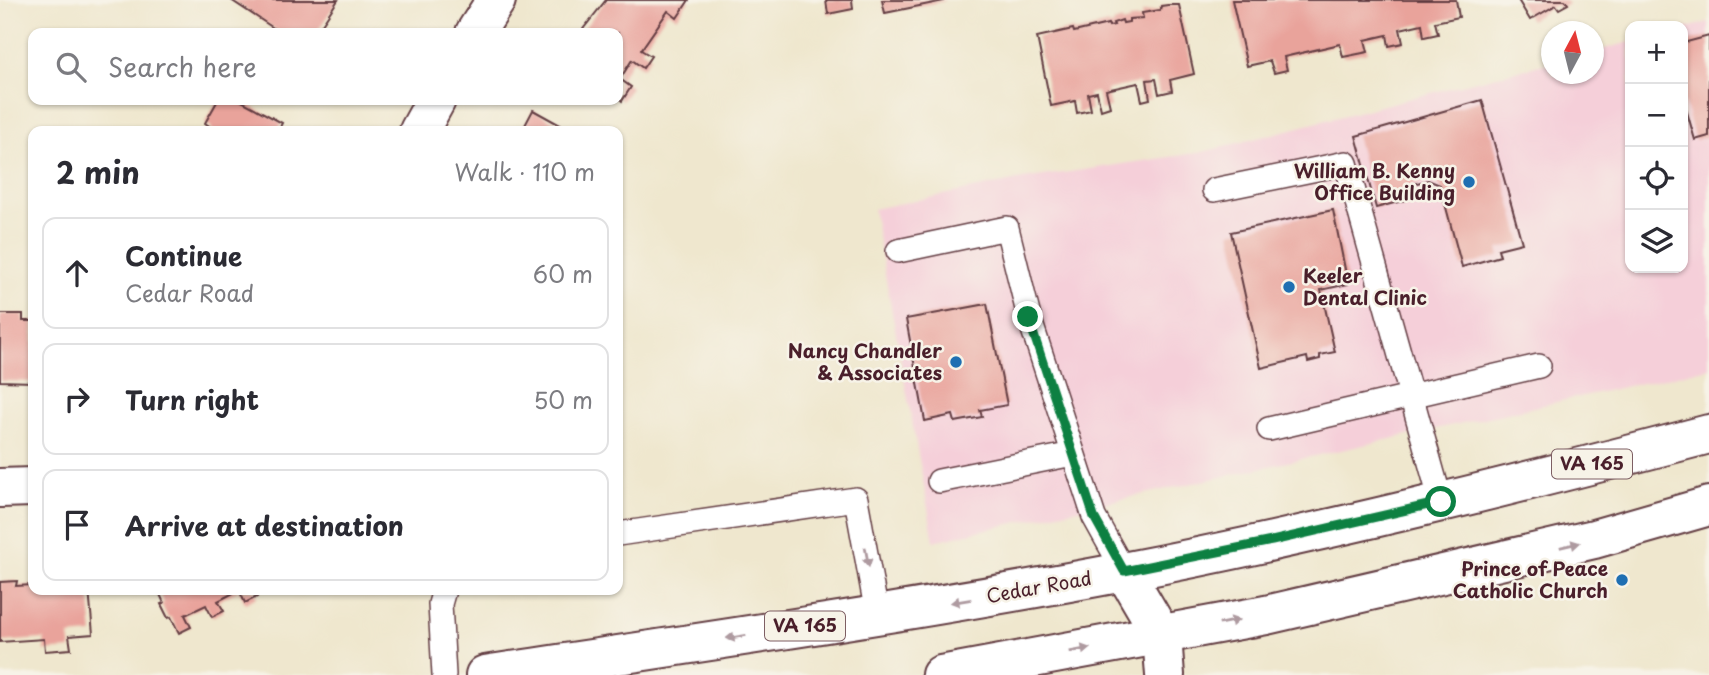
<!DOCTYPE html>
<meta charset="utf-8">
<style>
body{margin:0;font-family:"Playpen Sans",sans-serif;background:#f2f2f3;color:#2b2b33}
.controls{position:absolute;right:21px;top:21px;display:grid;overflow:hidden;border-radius:14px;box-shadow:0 2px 5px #0004}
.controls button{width:63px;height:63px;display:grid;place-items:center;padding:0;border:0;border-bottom:2px solid #e1e1e2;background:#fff;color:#2b2b33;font:35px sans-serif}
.compass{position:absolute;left:1541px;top:21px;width:63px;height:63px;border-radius:50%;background:#fff;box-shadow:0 2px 5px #0004;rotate:7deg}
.stop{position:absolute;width:21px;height:21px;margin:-16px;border:5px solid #0b8043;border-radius:50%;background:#fff}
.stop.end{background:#0b8043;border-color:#fff;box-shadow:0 2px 7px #0008}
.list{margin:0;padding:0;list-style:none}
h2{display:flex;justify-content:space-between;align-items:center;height:91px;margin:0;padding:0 28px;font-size:30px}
h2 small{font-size:23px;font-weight:400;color:#7c7c81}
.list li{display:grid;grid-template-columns:46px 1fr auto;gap:21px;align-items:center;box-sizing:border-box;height:112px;margin:0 14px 14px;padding:0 14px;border:2px solid #e1e1e2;border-radius:14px}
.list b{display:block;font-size:26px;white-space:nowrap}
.list p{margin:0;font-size:23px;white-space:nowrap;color:#7c7c81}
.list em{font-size:23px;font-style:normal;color:#7c7c81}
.icon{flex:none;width:38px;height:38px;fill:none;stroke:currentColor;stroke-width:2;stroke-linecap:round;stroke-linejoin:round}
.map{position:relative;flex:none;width:1709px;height:675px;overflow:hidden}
.search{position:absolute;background:#fff;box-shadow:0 2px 5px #0004;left:28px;top:28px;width:595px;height:77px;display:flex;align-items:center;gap:18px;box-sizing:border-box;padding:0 24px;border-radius:14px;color:#7c7c81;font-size:26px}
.panel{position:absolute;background:#fff;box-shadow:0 2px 5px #0004;left:28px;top:126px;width:595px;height:469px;border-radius:14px}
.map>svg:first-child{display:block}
</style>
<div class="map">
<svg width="1709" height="675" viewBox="0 0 1709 675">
<rect width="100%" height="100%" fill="#f7f3e8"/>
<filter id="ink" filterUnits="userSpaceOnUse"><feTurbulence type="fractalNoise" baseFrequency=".0143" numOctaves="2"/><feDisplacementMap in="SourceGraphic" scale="14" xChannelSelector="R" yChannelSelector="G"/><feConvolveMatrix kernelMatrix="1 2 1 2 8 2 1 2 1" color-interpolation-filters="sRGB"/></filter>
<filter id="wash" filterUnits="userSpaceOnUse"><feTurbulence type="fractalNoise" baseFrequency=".00686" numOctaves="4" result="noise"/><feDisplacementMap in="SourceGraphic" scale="28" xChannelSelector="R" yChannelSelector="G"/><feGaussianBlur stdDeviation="1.57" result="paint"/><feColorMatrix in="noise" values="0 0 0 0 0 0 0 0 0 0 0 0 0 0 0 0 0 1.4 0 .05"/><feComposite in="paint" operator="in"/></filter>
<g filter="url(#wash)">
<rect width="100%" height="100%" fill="#efe7ce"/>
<polygon fill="#f5cfd9" points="1709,22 1709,368 934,541 873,209 1023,179 1203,152 1551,62 1552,74 1594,74 1594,52 1630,42 1630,268 1683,268 1683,29"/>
<g id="blocks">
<g fill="#e9a39b">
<polygon points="231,0 338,0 316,33 281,33"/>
<polygon points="606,0 689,0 677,18 668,11 641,50 651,56 643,68 632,60 620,79 631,87 622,101 618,97 618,33 580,33"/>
<polygon points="826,0 852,0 853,9 828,14"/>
<polygon points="882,0 944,0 944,1 885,13"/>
<polygon points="1232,0 1456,0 1459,17 1435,22 1438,34 1424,37 1422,24 1400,29 1403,43 1389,46 1387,35 1365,40 1368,52 1343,57 1340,44 1284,57 1287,70 1274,73 1270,61 1247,66"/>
<polygon points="1518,0 1565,0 1568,4 1559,9 1556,5 1530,20"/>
<polygon points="1168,5 1179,5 1194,74 1170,80 1172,91 1159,94 1156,79 1147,80 1150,99 1142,101 1138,83 1106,90 1110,107 1101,110 1097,92 1088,94 1091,110 1077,113 1075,101 1051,106 1037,37 1073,29 1074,32 1108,24 1109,26 1114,25 1113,23 1122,20 1123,23 1129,22 1129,19 1143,18 1142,13 1160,10 1161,6"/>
<polygon points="1709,36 1709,136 1695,140 1683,98 1683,43"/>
<polygon points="218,100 240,100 282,123 278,131 211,131 212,128 205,123"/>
<polygon points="1482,100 1522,243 1498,249 1500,256 1462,267 1440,185 1428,180 1406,186 1409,199 1376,208 1356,136"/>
<polygon points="533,110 571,131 522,131"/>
<polygon points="1333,210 1348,284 1321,290 1335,352 1320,355 1320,359 1308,362 1307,357 1261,368 1231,232"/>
<polygon points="987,304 1007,405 980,410 982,417 955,422 953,415 925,421 906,319"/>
<polygon points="0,314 23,314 23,321 33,321 33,382 0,381"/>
<polygon points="17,581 16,586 33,585 33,590 89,590 93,634 69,636 71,649 45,651 44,639 0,642 0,582"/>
<polygon points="158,590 254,590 257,597 245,603 239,590 218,601 224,611 212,617 206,605 185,615 191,627 179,633 171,617 168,618 161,604 164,603"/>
</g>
</g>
</g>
<g filter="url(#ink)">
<use href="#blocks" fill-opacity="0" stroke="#633d43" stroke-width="2"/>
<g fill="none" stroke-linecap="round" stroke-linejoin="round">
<g stroke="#633d43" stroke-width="26">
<g id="service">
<polyline points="1214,190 1346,163 1441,502"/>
<polyline points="898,251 1007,228 1029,317 1094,517 1124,571"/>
<polyline points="1269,429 1539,366"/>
<polyline points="939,481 1073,454"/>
<polyline points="618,534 856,499 877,614"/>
<polyline points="444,675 440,604 444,590"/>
</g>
</g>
<g stroke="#633d43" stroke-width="42">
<g id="minor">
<polyline points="475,33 496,0"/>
<polyline points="419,131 436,100"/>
<polyline points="0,488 33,487"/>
<polyline points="1124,571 1162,636 1165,675"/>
</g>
</g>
<g stroke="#633d43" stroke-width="42">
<g id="primary">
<path d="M 485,675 C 698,643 911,612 1123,572 C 1320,534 1515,485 1709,434"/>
<polyline points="941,675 1266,615 1594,539 1709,506"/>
</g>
</g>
<use href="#service" stroke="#fff" stroke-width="23"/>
<use href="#minor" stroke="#fff" stroke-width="38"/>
<use href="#primary" stroke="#fff" stroke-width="38"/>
</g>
<defs><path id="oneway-solid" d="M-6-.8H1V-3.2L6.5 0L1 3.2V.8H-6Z" transform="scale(1.75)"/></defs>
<g fill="#ae9aa0">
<use href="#oneway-solid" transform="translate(1570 545) rotate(-13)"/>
<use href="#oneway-solid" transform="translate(867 557) rotate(79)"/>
<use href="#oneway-solid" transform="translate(961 601) rotate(171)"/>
<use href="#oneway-solid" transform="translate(1229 622) rotate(-11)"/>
<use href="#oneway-solid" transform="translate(736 637) rotate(171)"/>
<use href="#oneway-solid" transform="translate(1080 650) rotate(-10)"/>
</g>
</g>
<g fill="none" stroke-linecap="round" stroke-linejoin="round" filter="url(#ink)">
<polyline stroke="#0b8043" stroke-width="9" points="1028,317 1094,517 1124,571 1272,541 1441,502"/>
</g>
<g fill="#1f6fb2" stroke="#f7f3e8" stroke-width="2.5">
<circle cx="1469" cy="182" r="7"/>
<circle cx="1289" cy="287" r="7"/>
<circle cx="956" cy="362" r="7"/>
<circle cx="1622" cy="580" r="7"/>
</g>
<g text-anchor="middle" stroke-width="5" stroke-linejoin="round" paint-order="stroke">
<g fill="#f7f3e8" stroke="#7e5f64" stroke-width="2">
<rect x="1552" y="449.5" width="80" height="29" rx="5"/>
<rect x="765" y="611.5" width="80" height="29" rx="5"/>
</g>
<g font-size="18" font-weight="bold" fill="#4a1f2b">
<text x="1592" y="470">VA 165</text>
<text x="805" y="632">VA 165</text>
</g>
<g font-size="19" font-weight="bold" fill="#4a1f2b" stroke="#f7f3e8" text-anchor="end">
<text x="1455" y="178">William B. Kenny<tspan x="1455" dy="22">Office Building</tspan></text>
<text x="1303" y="283" text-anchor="start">Keeler<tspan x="1303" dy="22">Dental Clinic</tspan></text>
<text x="942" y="358">Nancy Chandler<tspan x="942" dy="22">&amp; Associates</tspan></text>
<text x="1608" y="576">Prince of Peace<tspan x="1608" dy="22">Catholic Church</tspan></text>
</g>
<g font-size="19" fill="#4a1f2b" stroke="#f7f3e8">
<text transform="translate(1039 587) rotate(-10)" y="7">Cedar Road</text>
</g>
</g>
</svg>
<div class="controls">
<button>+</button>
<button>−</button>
<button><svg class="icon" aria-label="locate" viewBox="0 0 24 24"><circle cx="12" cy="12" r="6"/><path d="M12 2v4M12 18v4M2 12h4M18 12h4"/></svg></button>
<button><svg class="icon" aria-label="layers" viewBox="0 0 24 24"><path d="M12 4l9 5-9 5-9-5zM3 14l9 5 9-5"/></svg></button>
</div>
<svg class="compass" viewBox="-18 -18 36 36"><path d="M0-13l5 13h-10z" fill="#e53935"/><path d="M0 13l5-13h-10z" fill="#7c7c81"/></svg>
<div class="stop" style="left:1441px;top:502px"></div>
<div class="stop end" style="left:1028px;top:317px"></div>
<div class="search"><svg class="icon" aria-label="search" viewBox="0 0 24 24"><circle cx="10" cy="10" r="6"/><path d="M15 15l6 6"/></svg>Search here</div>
<section class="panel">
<h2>2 min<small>Walk · 110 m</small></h2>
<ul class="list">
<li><svg class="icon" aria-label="ahead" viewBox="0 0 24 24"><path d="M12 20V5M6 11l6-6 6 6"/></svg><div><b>Continue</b><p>Cedar Road</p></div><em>60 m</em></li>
<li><svg class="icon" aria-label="right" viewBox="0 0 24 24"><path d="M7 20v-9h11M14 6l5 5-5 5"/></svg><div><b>Turn right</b></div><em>50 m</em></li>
<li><svg class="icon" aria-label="arrive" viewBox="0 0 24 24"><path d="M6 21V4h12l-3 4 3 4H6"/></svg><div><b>Arrive at destination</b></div></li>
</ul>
</section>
</div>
